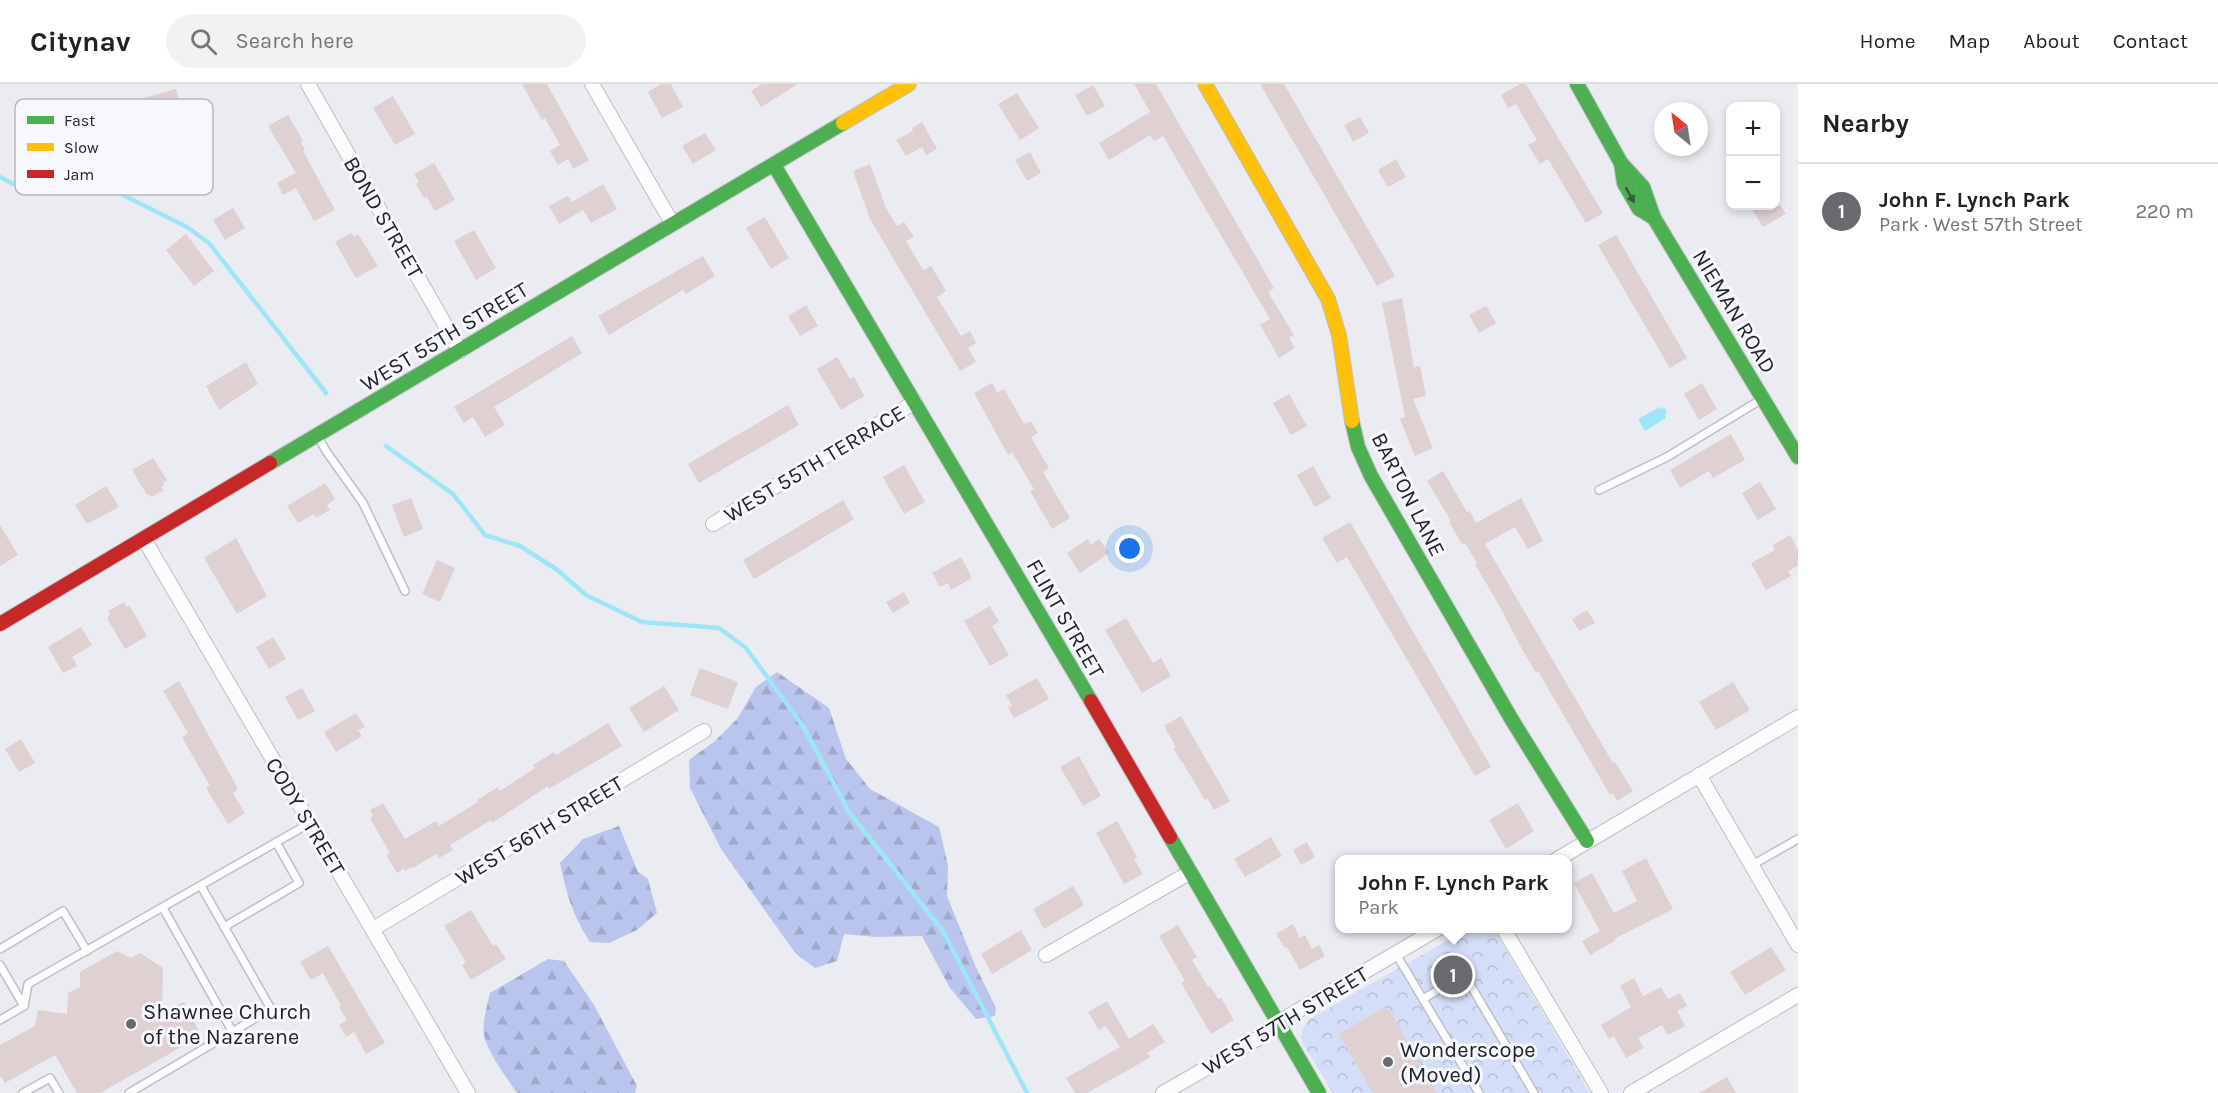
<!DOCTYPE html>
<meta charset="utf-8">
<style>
body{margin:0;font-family:Karla,sans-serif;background:#f2f2f2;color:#222}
.controls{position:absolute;right:18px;top:18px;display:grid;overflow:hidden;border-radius:12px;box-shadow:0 3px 9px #0003}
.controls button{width:54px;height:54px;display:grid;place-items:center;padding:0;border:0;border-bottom:2px solid #e0e0e0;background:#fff;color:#222;font:30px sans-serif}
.compass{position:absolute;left:1654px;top:18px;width:54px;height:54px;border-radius:50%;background:#fff;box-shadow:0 3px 9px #0003;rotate:330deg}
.you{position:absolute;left:1130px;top:465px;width:21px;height:21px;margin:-15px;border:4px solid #fff;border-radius:50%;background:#1a73e8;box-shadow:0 0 0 9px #1a73e833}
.badge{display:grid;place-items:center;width:39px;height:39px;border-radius:50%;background:#696a6f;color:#fff;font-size:20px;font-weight:700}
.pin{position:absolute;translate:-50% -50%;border:3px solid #fff;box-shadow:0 2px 6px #0006}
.popup{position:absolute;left:1335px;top:771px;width:237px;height:78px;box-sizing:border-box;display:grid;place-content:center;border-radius:12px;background:#fff;filter:drop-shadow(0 2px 4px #0005);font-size:20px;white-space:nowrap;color:#767676}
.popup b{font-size:22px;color:#222}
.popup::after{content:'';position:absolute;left:50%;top:100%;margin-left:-12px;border:12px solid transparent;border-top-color:#fff}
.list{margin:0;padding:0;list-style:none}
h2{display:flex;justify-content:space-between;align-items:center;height:78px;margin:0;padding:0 24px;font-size:26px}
h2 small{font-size:20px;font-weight:400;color:#767676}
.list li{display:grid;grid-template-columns:39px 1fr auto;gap:18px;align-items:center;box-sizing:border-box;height:96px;padding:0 24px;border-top:2px solid #e0e0e0}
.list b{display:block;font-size:22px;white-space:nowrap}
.list p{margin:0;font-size:20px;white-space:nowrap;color:#767676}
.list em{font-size:20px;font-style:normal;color:#767676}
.icon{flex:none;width:33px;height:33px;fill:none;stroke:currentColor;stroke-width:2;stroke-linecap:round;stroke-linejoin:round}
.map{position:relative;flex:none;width:1798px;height:1009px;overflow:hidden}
header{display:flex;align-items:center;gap:36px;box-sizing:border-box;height:84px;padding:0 30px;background:#fff;border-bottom:2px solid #e0e0e0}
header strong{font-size:28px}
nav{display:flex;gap:33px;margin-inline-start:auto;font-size:21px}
.search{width:420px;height:54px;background:#f2f2f2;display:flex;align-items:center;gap:15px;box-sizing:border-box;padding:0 21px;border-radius:33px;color:#767676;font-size:22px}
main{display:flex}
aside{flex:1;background:#fff}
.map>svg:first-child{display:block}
</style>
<header>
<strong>Citynav</strong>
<div class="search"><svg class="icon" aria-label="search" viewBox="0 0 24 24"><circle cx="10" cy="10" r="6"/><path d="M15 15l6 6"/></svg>Search here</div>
<nav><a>Home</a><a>Map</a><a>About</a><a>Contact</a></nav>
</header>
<main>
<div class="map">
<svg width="1798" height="1009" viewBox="0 0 1798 1009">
<defs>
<pattern id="forest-firs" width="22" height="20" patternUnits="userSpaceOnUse" patternTransform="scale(1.5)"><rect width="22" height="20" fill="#b9c5ec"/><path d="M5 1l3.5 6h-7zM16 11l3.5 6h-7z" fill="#9fa9ca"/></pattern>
<pattern id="park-crowns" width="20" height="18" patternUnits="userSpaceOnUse" patternTransform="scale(1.5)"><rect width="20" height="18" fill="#d5def8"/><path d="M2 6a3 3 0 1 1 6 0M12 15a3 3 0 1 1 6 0" fill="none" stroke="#b7bed5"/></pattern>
</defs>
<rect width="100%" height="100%" fill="#eaecf2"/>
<g fill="url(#forest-firs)">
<polygon points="777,588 829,624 846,675 870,705 939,743 948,781 947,812 975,881 996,924 995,932 976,935 950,904 922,852 876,853 844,850 837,877 815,884 796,870 721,765 690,704 689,676 715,657 737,635 756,603"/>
<path d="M 619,742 L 638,788 L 648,795 L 657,829 L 637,846 L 609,859 L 590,858 C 572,830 567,811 560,779 L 583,755 Z"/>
<path d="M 548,875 L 564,877 L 594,921 L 637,1002 L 635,1009 L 517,1009 C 507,994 487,968 484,951 C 482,937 487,923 490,909 Z"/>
</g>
<path fill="url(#park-crowns)" d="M 1467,845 L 1491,845 L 1494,846 L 1590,1009 L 1333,1009 L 1302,958 C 1301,948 1303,942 1310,935 Z"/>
<polygon fill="#9ee6f7" points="1660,323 1661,325 1664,323 1667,329 1665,331 1666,334 1645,347 1638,335"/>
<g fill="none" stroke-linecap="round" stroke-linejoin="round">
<g stroke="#9ee6f7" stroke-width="4.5">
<polyline points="0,93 27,107 51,104 72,96 95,100 123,111 187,143 209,159 326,309"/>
<polyline points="386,362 453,410 485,451 520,462 556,485 586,511 642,538 719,544 746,564 803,642 849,728 943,847 1027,1009"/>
</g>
</g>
<g fill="#dfd0d2">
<polygon points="522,0 547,0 589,76 573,85 568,75 558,81 550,67 560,61 545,34 542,36"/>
<polygon points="661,0 671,0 683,23 662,34 648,8"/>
<polygon points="762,0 798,0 761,23 751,7"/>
<polygon points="1134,0 1156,0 1274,204 1268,208 1294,251 1289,254 1295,264 1279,274 1260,241 1270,235 1163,52 1154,57 1150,51 1109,76 1099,59 1150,28"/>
<polygon points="1260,0 1284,0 1395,192 1377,202"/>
<polygon points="1520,0 1526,0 1603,129 1586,139 1548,75 1540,80 1528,61 1537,56 1516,20 1508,24 1501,11"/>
<polygon points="1093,1 1105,22 1087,32 1075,11"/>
<polygon points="176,5 182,27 135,39 129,18"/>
<polygon points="1017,9 1039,44 1020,56 998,20"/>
<polygon points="393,12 415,50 395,61 373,24"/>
<polygon points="288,31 303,57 301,58 305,66 303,67 335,126 314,137 296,104 283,111 277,99 296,89 268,42"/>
<polygon points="1360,33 1369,49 1353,58 1344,41"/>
<polygon points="922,38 937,65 926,71 922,63 906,72 896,56 913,47 912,44"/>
<polygon points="705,49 716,66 693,80 682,62"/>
<polygon points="1030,68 1041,89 1027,97 1015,76"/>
<polygon points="1396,75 1406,93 1388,103 1378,86"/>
<polygon points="434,79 455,116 435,127 427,113 424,114 416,100 419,98 414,90"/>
<polygon points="870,80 886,124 897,142 904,138 914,153 906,157 923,186 931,182 946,207 937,213 961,252 970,247 976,259 968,264 976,278 960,287 870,135 853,87"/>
<polygon points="603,100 617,125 591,139 583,126 559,140 549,122 568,112 572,118"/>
<polygon points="1750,122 1781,122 1786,130 1763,143"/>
<polygon points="233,124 245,144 225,156 213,136"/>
<polygon points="765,133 789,174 771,185 746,144"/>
<polygon points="474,146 496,184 476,196 454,157"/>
<polygon points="351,149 354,153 358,150 378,182 356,194 335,158"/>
<polygon points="186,150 214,187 194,202 166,166"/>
<polygon points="1616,151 1687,274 1670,284 1598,161"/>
<polygon points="703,172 715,192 686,210 683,206 609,251 598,232"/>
<polygon points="1402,214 1414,283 1420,282 1426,312 1413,315 1433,364 1415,372 1400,335 1405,333 1382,219"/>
<polygon points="806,221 818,242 800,252 788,232"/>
<polygon points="1486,222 1496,239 1479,249 1469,231"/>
<polygon points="572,252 582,269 494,323 505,341 485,353 473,333 464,339 454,323"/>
<polygon points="837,273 850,295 854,293 864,312 841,326 817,285"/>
<polygon points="246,278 258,300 219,326 206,302"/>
<polygon points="992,299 997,309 1004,305 1024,340 1031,337 1038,349 1031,353 1049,384 1043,388 1070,434 1052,445 1030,407 1034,405 1012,368 1008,371 974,309"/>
<polygon points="1702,299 1717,325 1699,336 1684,310"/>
<polygon points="1289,310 1307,342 1291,351 1273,319"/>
<polygon points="788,321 799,341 699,399 688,380"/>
<polygon points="1731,350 1745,376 1713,394 1709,387 1680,404 1670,386"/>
<polygon points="153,374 167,396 163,399 164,401 161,403 164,406 151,413 149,410 147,411 132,386"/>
<polygon points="904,381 925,418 904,430 883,393"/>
<polygon points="1313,382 1331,414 1315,423 1297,391"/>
<polygon points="1443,387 1467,428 1470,427 1476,439 1521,414 1530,431 1543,457 1528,465 1515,443 1485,460 1613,679 1615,678 1633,707 1617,717 1613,709 1610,711 1538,587 1536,589 1523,567 1500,523 1475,480 1477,479 1465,459 1462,460 1449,438 1451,437 1427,397"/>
<polygon points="1760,398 1776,425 1758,436 1742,409"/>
<polygon points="325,399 335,415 327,421 330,426 316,434 314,430 298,439 287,422"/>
<polygon points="106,402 119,423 87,440 75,421"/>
<polygon points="411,414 423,445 404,453 392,421"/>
<polygon points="843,416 854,435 754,495 743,476"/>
<polygon points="1350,438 1491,683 1475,692 1347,473 1337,479 1322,454"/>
<polygon points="0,441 18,471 0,482"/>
<polygon points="1790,451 1798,466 1798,482 1788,487 1791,492 1766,506 1751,479 1775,466 1773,461"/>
<polygon points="236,454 267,512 237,530 204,474"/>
<polygon points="1088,455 1091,461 1099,455 1109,469 1080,489 1067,469"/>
<polygon points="961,473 972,494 951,506 948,499 940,503 932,489"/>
<polygon points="437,476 455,484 440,518 422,510"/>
<polygon points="904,508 910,519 893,529 886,518"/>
<polygon points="124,518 126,523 129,521 147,552 125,565 107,534 110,531 108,527"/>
<polygon points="990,522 999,538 992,542 1009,571 990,582 964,537"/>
<polygon points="1587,526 1595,539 1579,547 1572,535"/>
<polygon points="1126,534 1153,579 1161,574 1171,592 1142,609 1105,546"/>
<polygon points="81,543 92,561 72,573 77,582 63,589 48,563"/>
<polygon points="273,553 286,575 269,585 256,563"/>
<polygon points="700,584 738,598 728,625 690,611"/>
<polygon points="1037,594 1049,615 1014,634 1008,623 1012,622 1006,611"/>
<polygon points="179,597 238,705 233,709 245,729 228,740 206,704 210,702 182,653 188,649 163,607"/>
<polygon points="1733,598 1750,626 1716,646 1699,618"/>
<polygon points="664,602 679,626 644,648 629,624"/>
<polygon points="302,604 315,627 298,636 285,613"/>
<polygon points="356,629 365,643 358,646 362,652 336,668 324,648"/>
<polygon points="1181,632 1230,717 1214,726 1207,714 1205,716 1183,679 1182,679 1173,664 1176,663 1164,642"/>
<polygon points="608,639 622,662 549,705 548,702 492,739 491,736 450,761 453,766 439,774 436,770 413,784 412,783 405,787 404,784 397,789 386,771 390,769 370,734 373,732 370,726 383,719 405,755 436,737 439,742 478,718 477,716 498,703 500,707 535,684 533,681 554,668 556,671"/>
<polygon points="21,655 35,679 19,688 5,665"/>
<polygon points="1079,672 1101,712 1083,722 1060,683"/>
<polygon points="1518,719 1534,747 1506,765 1489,736"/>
<polygon points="1117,737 1137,773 1134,775 1143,790 1124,800 1096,749"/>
<polygon points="1271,753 1282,772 1245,793 1234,775"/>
<polygon points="1307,758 1315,773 1301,781 1293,766"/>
<polygon points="1646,774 1673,825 1614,855 1615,857 1590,871 1582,857 1600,847 1574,799 1592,789 1614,829 1637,817 1622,787"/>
<polygon points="1073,802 1084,821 1044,845 1033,825"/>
<polygon points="471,826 493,862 496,860 506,875 471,896 462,881 466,878 444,842"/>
<polygon points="1293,840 1300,854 1305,851 1312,865 1319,861 1325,872 1300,886 1287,863 1285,864 1276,850"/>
<polygon points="1178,841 1197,873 1192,876 1208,903 1210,902 1218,915 1221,914 1234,936 1211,950 1181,899 1185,897 1159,852"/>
<polygon points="1021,846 1032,866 992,890 981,870"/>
<polygon points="328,862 385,959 366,970 354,948 346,953 339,941 347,936 339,923 341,922 323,889 311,896 300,878"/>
<polygon points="1771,863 1786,886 1745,911 1730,888"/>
<polygon points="117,867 131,874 140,869 163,884 162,928 184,918 200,949 192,953 194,956 100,1009 77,1009 55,971 5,999 0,992 0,961 35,942 38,926 67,930 68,909 80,903 80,888"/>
<polygon points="1634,894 1643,912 1661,903 1668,915 1680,909 1687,922 1677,927 1685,942 1668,951 1662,941 1638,954 1644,964 1626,974 1614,952 1609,955 1601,941 1631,923 1620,902"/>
<polygon points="1107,917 1129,955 1153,940 1165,958 1147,969 1150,973 1132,984 1087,1009 1075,1009 1066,994 1120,963 1106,942 1099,946 1088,928"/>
<polygon points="1387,922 1437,1009 1373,1009 1339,950"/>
<polygon points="1727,993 1736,1009 1699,1009"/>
</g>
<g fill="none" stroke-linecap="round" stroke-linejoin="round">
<g stroke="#bebfc4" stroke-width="10">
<g id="lane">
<polyline points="319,354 326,367 363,419 405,507"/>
<polyline points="1599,406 1667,373 1762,315"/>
<polyline points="1752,781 1798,755"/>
<polyline points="163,824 232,947"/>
<polyline points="224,843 299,799 276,758"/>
<polyline points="0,865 63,827 87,867"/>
<polyline points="1396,870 1479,1009"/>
<polyline points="0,881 24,922"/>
<polyline points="1423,915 1464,890 1534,1009"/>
<polyline points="0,936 24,922 28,900 310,739"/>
<polyline points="23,1009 50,994 59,1009"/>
<polyline points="129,1009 271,925 201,802"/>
</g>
</g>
<g stroke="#bebfc4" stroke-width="16">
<g id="street">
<polyline points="308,0 460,267"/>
<polyline points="592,0 672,139"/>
<polyline points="713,440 915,318"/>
<polyline points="144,455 468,1009"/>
<polyline points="1699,691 1798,861"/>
<polyline points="1556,776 1798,633"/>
<polyline points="1503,844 1601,1009"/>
<polyline points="373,845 704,647"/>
<polyline points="1046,871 1189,789"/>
<polyline points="1163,1009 1264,951 1277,939 1439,844"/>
<polyline points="1631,1009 1798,911"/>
</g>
</g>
<g stroke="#bebfc4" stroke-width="16">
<g id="fast">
<polyline points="1577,0 1621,79 1624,99 1639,125 1654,134"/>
<polyline points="1621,79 1643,103 1654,134 1798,373"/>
<polyline points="774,81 1091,617"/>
<polyline points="1352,337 1358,363 1371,392 1512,636 1587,757"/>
<polyline points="270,379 843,39"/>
<polyline points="1170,753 1319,1009"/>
</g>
</g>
<g stroke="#bebfc4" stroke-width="16">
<g id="slow">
<polyline points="1205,0 1328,215 1339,251 1352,337"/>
<polyline points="843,39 909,0"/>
</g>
</g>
<g stroke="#bebfc4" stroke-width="16">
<g id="jam">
<polyline points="0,540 270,379"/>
<polyline points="1091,617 1170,753"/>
</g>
</g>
<use href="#lane" stroke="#fcfcfd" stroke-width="7"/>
<use href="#street" stroke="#fcfcfd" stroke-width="14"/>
<use href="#fast" stroke="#4caf50" stroke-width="14"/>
<use href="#slow" stroke="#ffc107" stroke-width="14"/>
<use href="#jam" stroke="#c62828" stroke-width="14"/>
</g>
<defs><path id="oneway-solid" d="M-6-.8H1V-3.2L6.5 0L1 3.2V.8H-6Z" transform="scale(1.5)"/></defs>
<use fill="#335c38" href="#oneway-solid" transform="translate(1630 111) rotate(61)"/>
<g fill="#696a6f" stroke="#f6f8fe" stroke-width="2">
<circle cx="131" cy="940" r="6"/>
<circle cx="1388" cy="978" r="6"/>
</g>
<g text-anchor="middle" stroke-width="6" stroke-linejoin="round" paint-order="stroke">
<g font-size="22" fill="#232428" stroke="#f6f8fe">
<text transform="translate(384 133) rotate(60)" y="8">BOND STREET</text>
<text transform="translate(1735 227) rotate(59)" y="8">NIEMAN ROAD</text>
<text transform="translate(444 252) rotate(-31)" y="8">WEST 55TH STREET</text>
<text transform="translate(814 379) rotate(-31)" y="8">WEST 55TH TERRACE</text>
<text transform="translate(1409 410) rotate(63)" y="8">BARTON LANE</text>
<text transform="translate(1066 534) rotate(60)" y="8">FLINT STREET</text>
<text transform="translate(306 732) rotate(59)" y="8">CODY STREET</text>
<text transform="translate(539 746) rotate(-31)" y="8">WEST 56TH STREET</text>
<text transform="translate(1285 936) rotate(-31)" y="8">WEST 57TH STREET</text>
</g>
<g font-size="22" fill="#232428" stroke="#f6f8fe" text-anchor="start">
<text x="143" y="935">Shawnee Church<tspan x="143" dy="25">of the Nazarene</tspan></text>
<text x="1400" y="973">Wonderscope<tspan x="1400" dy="25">(Moved)</tspan></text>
</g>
</g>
<rect x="15" y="15" width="198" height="96" rx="9" fill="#f6f8fe" stroke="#b7b8be" stroke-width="1.5"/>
<rect x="27" y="32" width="27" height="8" fill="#4caf50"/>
<rect x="27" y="59" width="27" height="8" fill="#ffc107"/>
<rect x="27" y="86" width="27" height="8" fill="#c62828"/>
<g font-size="16" fill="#232428">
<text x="64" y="42">Fast</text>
<text x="64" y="69">Slow</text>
<text x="64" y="96">Jam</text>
</g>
</svg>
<div class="controls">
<button>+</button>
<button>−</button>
</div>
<svg class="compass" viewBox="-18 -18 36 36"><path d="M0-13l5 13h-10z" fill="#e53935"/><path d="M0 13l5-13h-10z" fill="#767676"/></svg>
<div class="you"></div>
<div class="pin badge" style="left:1453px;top:891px">1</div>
<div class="popup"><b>John F. Lynch Park</b>Park</div>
</div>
<aside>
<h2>Nearby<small></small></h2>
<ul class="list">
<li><span class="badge">1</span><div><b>John F. Lynch Park</b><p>Park · West 57th Street</p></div><em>220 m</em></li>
</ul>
</aside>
</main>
